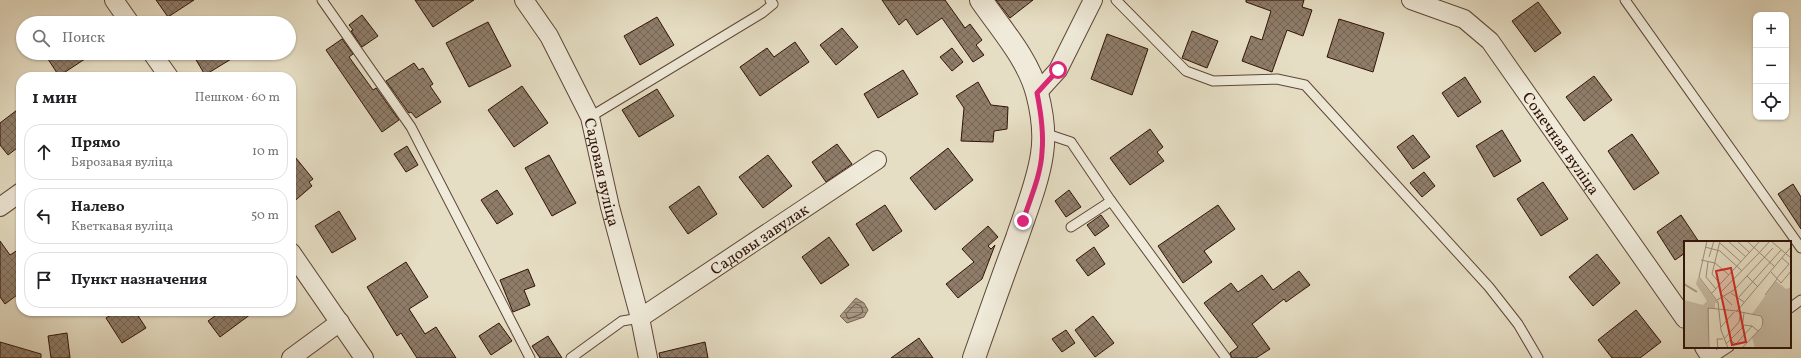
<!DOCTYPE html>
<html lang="ru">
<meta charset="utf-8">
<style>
body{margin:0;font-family:Vollkorn,serif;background:#f6f6f6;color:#202124}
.controls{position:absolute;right:12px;top:12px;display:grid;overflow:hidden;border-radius:8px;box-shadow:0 1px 3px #0004}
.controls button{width:36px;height:36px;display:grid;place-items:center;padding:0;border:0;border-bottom:1px solid #e0e0e0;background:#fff;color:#202124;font:20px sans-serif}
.stop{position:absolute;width:12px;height:12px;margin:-9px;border:3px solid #db2777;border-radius:50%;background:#fff}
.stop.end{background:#db2777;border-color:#fff;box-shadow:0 1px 4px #0008}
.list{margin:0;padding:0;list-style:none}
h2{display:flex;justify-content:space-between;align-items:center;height:52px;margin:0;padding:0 16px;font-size:17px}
h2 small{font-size:13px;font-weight:400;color:#757577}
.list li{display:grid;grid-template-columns:26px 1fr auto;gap:12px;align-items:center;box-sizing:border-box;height:56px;margin:0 8px 8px;padding:0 8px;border:1px solid #e0e0e0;border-radius:16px}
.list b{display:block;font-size:15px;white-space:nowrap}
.list p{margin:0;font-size:13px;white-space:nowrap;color:#757577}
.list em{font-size:13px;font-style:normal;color:#757577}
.icon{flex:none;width:22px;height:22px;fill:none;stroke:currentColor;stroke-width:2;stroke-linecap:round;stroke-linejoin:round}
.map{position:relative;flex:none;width:1801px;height:358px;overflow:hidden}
.search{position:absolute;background:#fff;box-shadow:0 1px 3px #0004;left:16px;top:16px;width:280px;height:44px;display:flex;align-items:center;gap:10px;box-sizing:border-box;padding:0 14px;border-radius:22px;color:#757577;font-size:15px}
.panel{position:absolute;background:#fff;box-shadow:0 1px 3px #0004;left:16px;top:72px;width:280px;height:244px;border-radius:16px}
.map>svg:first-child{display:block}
</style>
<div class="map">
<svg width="1801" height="358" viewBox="0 0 1801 358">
<defs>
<pattern id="water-rules" width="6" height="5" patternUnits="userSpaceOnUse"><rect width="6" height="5" fill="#a89984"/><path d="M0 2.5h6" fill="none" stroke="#897c6a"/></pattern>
<pattern id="building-cross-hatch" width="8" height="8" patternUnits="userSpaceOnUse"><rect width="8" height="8" fill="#8f7d6a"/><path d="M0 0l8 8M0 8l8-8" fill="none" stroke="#756555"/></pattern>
</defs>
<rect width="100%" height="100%" fill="#e6dec4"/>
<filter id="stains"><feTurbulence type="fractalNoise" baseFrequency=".005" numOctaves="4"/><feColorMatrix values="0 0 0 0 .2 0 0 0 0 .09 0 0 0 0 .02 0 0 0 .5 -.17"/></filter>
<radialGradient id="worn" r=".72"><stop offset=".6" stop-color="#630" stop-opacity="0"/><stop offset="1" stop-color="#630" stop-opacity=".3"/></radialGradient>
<polygon fill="url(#water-rules)" stroke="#786352" points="856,298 864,303 868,310 864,317 847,323 840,316"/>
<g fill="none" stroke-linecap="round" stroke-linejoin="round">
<polygon stroke="#6c5646" stroke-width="1" points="856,304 861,306 863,311 861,314 848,319 846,314"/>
</g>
<g fill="url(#building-cross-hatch)" stroke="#301308">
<polygon points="156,0 194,0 168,17"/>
<polygon points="415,0 474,0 433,27"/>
<polygon points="882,0 945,0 965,28 970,24 982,40 976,45 984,55 973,62 942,18 917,35 906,19 899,25"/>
<polygon points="996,0 1033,0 1010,18"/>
<polygon points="1246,0 1304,0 1302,7 1312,10 1303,36 1287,30 1272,72 1242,61 1251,36 1262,40 1271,11 1246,2"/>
<polygon points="1538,2 1561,33 1535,52 1512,21"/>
<polygon points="362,15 378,36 362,47 351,31 353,30 349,25"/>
<polygon points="657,17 674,45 640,65 624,36"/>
<polygon points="1339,19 1384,33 1373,72 1327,57"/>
<polygon points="488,22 511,66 469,87 446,43"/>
<polygon points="842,28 858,47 836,65 820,45"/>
<polygon points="1192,31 1218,41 1207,68 1182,58"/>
<polygon points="1107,34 1148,49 1132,95 1091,79"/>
<polygon points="342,39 353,54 349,57 373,90 376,88 399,120 382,132 326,50"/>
<polygon points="795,42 809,62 760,96 740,67 767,48 774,57"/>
<polygon points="952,48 963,62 952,71 940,57"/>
<polygon points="44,53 94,53 59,76"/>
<polygon points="192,53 241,53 205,75"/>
<polygon points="414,63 419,70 423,68 433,84 430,86 441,102 416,118 411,112 409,113 386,81"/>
<polygon points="903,70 918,94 878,118 864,94"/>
<polygon points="1594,76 1612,100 1584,121 1566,97"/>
<polygon points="1465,77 1481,102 1458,117 1442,93"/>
<polygon points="978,82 991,105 1008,107 1007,129 994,131 993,142 961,141 964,108 956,96"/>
<polygon points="522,86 548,123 514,147 488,110"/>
<polygon points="657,89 674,116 639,137 622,110"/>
<polygon points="21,107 21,145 8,155 0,145 0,123"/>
<polygon points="1150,129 1163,147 1157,152 1164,161 1130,185 1110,158"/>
<polygon points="1502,130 1521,161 1494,177 1476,146"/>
<polygon points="1632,134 1659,173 1634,190 1608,151"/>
<polygon points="1413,135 1430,157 1413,169 1397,147"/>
<polygon points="837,144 852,164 826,182 812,162"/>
<polygon points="407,146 418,165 406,172 394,154"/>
<polygon points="948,148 973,180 935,210 910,178"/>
<polygon points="291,152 313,179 309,182 312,186 291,204"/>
<polygon points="549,155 576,203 552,216 525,168"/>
<polygon points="768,155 792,186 763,208 739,177"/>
<polygon points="1424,172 1435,186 1422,197 1410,183"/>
<polygon points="1543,182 1568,219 1541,236 1517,199"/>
<polygon points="1793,184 1801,197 1801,229 1778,194"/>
<polygon points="699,186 717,214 688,234 669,207"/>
<polygon points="497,190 513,214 497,224 481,200"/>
<polygon points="1069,190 1081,207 1066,217 1055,201"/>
<polygon points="885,205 902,231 873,251 856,224"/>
<polygon points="1218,205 1235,229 1204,251 1212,262 1183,283 1158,246"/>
<polygon points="339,211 356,239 332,253 315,226"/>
<polygon points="1101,215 1109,226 1095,236 1087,225"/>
<polygon points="1681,215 1699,242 1685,242 1685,253 1675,260 1657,232"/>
<polygon points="988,226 998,237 988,246 991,249 995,245 982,279 958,298 946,284 974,262 962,249"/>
<polygon points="829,237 849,265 821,284 802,257"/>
<polygon points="0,241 10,255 21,248 21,292 5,304 0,297"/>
<polygon points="1094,247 1105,264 1088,276 1076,260"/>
<polygon points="1597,254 1620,283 1593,306 1569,277"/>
<polygon points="406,262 428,297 409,309 425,334 436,327 456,358 417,358 401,333 397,336 367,287"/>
<polygon points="528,269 535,286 524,290 530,305 513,312 500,280"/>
<polygon points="1299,271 1310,285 1286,302 1284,299 1252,324 1270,349 1256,358 1232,358 1230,353 1238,347 1204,303 1231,283 1238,292 1262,275 1273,290"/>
<polygon points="1636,310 1661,342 1640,358 1612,358 1598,340"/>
<polygon points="117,311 135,311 146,328 122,343 106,318"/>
<polygon points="222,311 255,311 220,337 208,321"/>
<polygon points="1093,316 1114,343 1095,357 1075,330"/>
<polygon points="499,323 512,341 491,355 479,336"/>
<polygon points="1066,330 1075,343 1062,352 1052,339"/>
<polygon points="67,333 70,358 51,358 48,336"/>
<polygon points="548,336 562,358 540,358 532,346"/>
<polygon points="919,338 933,358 891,358"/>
<polygon points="0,342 41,354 41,358 0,358"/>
<polygon points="705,342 708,358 660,358 659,353"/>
</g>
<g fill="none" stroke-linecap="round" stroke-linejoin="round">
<g stroke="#5e4637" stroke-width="11">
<g id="service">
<polyline points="322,0 411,127 530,358"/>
<polyline points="1116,0 1186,71 1213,81 1277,79 1305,85 1489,287 1518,324 1538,358"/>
<polyline points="1625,0 1801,248"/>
<polyline points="590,117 762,13 773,4 770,0"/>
<polyline points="1044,133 1071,142 1111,201 1226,358"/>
<polyline points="1071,227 1111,201"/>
<polyline points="1790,308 1801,300"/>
<polyline points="571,358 622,321 640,318"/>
<polyline points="1712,358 1729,347"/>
</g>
</g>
<g stroke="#5e4637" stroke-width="20">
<g id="minor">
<polyline points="114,0 130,23"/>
<path id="s1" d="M 524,0 L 549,36 L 590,117 L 610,207 L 640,318 L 648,358"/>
<path id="s2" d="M 1411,0 L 1464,19 L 1490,41 L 1685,319"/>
<polyline points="152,53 169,77"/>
<polyline points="1037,93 1058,70 1093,0"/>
<polyline points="0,207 21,192"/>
<polyline points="291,252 364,358"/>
<path id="s3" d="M 640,318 L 877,160"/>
<polyline points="1704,347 1711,358"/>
<polyline points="291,358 340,322"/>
</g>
</g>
<g stroke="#5e4637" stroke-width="24">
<path id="tertiary" d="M 974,358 C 988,318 1002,278 1017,238 C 1026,211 1038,182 1042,154 C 1045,135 1042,112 1037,93 C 1028,59 1001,29 981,0"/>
</g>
<use href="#service" stroke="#efead9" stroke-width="9"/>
<use href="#minor" stroke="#efead9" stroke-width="18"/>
<use href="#tertiary" stroke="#efead9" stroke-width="22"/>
</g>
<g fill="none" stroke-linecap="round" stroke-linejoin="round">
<path stroke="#db2777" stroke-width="5" d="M 1023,221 C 1030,199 1041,175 1042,152 C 1044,132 1041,113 1037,93 L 1058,70"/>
</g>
<g text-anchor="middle" stroke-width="3.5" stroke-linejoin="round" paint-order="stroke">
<g font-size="16" fill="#301308" stroke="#efead9">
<text dy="6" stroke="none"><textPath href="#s2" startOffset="215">Сонечная вуліца</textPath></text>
<text dy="6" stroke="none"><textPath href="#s1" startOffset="191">Садовая вуліца</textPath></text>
<text dy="6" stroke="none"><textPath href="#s3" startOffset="143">Садовы завулак</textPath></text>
</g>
</g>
<g transform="translate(1684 241)">
<rect width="107" height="107" fill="#e6dec4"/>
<path d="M 14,36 L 34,62 L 31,62 L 31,68 L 25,67 L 24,107 L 0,107 L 0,59 L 19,64 L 23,60 L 12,43 ZM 92,40 L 102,48 L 107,46 L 107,107 L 71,107 L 68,96 L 79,86 L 77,74 L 68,73 Z" fill="#c7bba4"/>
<path fill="none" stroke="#a89984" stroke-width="2" d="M 0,43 L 13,51"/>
<path fill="none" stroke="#9d8d79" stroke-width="1" d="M 23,0 L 15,36 L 34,61 L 37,89 L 44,107M 44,0 L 62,16M 53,0 L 66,12M 63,0 L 91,26M 87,0 L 107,17M 36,2 L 57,21M 21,6 L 36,10 L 58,30M 75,12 L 86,0M 25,16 L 30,0M 17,19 L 31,22 L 45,34M 24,21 L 22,36 L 32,48M 87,31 L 97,42 L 107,30M 63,35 L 74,46M 93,37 L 105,23 L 98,17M 36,43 L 28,33 L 36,0M 47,52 L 60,61M 27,53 L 76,0M 81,54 L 93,38M 55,56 L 97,9M 33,59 L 50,49 L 89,7M 48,64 L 36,52 L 75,12M 52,70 L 77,75 L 79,79 L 78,86 L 58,107M 59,84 L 68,85 L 74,90M 37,86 L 50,71M 40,98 L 55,81 L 57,72M 47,100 L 52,103 L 68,85M 42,103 L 58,87 L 60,72M 25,107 L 24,67 L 53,70 L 107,6M 34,107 L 33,98 L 39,98"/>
<path fill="#d62828" fill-opacity="0.15" stroke="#d62828" stroke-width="2" d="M 47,27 L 62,101 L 48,104 L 32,30 Z"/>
<rect width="107" height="107" fill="none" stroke="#301308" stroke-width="2"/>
</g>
<rect width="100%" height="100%" filter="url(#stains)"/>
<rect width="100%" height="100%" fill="url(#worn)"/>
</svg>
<div class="controls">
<button>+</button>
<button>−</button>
<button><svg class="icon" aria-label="locate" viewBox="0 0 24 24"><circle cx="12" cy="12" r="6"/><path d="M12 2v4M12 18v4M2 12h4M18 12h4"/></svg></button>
</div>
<div class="stop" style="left:1058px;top:70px"></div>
<div class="stop end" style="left:1023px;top:221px"></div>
<div class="search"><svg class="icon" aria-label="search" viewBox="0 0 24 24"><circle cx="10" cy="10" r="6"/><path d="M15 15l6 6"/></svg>Поиск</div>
<section class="panel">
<h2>1 мин<small>Пешком · 60 m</small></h2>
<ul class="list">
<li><svg class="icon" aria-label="ahead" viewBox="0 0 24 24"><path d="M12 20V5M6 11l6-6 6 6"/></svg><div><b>Прямо</b><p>Бярозавая вуліца</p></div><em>10 m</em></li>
<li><svg class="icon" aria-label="left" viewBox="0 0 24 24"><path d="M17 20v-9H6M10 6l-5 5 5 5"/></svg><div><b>Налево</b><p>Кветкавая вуліца</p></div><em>50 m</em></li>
<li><svg class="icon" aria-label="arrive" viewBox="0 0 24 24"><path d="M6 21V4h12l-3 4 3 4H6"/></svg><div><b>Пункт назначения</b></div></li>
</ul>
</section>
</div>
